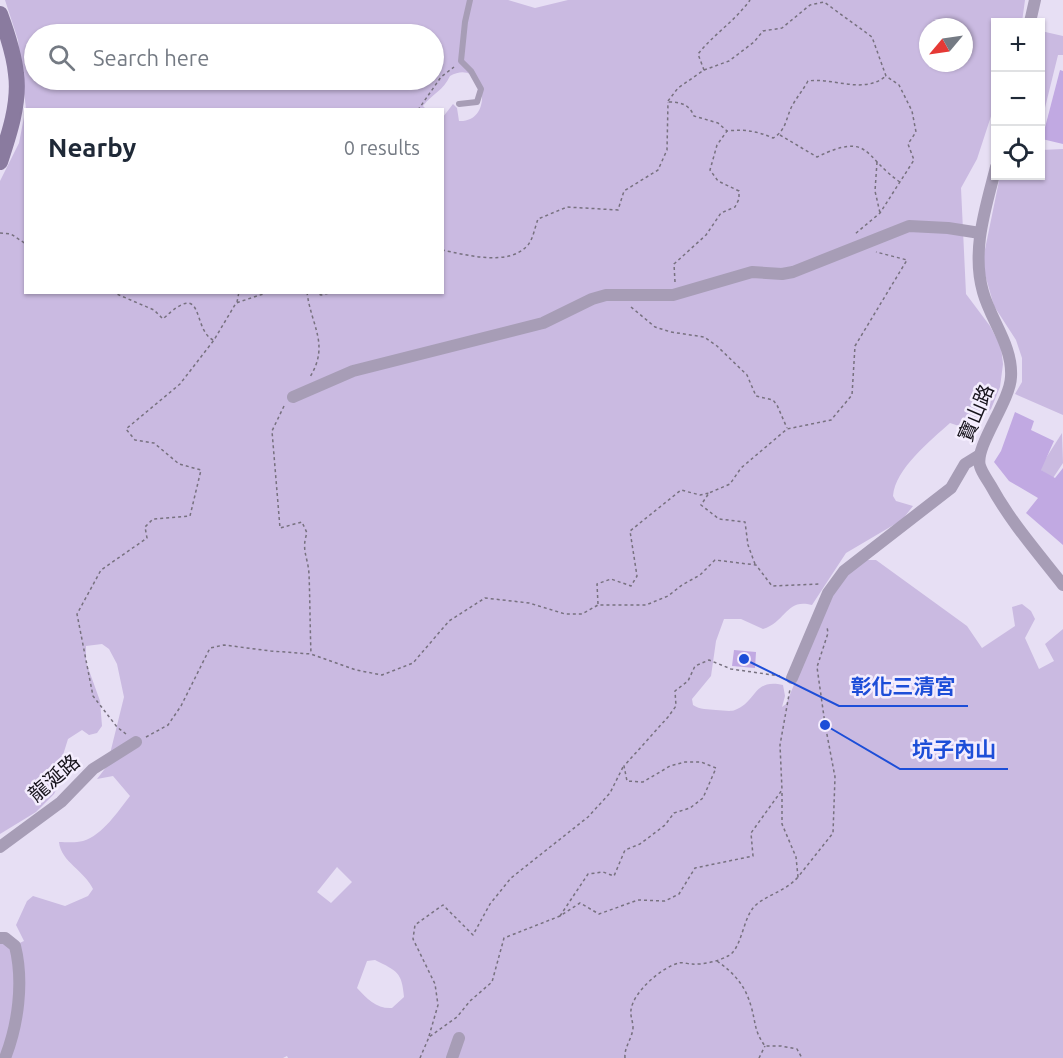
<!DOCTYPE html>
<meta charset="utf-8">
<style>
body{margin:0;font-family:Ubuntu,"Noto Sans TC",sans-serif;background:#f6f6f7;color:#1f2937}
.controls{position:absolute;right:18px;top:18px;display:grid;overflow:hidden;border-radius:0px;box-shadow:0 2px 4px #0004}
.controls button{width:54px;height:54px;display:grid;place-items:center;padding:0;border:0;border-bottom:2px solid #e0e1e3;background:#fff;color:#1f2937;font:30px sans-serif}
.compass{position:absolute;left:919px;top:18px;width:54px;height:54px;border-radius:50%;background:#fff;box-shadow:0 2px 4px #0004;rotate:241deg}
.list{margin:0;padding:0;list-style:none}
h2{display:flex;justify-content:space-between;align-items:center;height:78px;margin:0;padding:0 24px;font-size:26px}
h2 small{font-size:20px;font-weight:400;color:#747a83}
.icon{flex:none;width:33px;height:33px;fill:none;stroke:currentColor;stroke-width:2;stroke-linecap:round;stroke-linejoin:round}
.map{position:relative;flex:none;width:1063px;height:1058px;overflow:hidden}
.search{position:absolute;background:#fff;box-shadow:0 2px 4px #0004;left:24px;top:24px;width:420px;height:66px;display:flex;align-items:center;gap:15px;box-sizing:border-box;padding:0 21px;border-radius:33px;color:#747a83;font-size:22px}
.panel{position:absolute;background:#fff;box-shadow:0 2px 4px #0004;left:24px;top:108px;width:420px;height:186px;border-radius:0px}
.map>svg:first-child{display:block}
</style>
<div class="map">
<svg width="1063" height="1058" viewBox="0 0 1063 1058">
<rect width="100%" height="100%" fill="#e7dff4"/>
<g fill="#cabae1" fill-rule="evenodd">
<path d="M 5,0 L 508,0 L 535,8 L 568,0 L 1025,0 L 1022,22 L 996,22 L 995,104 L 977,159 L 961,188 L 966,294 L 990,326 L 1001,347 L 1003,364 L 1000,387 L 991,409 L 983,417 L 962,427 L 950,423 C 930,441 895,469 893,496 L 896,501 L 913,506 L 902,520 L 846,553 L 812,605 C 786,598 787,621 763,629 L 741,619 L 724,619 L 716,641 L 711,676 L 692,699 L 693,705 C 700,710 708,709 716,710 C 722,710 730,712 735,710 C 757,702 753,678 783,685 L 785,696 L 782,707 L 786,704 L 835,586 L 863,560 L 876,560 L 967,626 L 982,648 L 1015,626 L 1012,607 L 1022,604 L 1031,611 L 1035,619 L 1025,638 L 1039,669 L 1054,661 L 1045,644 L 1063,629 L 1063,1058 L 288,1058 L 287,1056 L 283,1058 L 0,1058 L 0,940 L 13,946 L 24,941 L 16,925 L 27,901 L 33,896 L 65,906 L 88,896 L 93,889 C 85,871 61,862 59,842 C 66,842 76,843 83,841 C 103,835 118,811 130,796 L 113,776 L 97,779 L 107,766 L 124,697 L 117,664 L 109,649 L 102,644 L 86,646 L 86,662 L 100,701 L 102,726 L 97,733 L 89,735 L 82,730 L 68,739 L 63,755 L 65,772 L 54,794 L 36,812 L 0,834 L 0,181 L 19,143 L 25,112 L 26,292 L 442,292 L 443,117 L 453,104 L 457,108 L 459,121 C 496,123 485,56 450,76 C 443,91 433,93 423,106 L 426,109 L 26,109 L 18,40 ZM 928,27 L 964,27 L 964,63 L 928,63 ZM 34,34 L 434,34 L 434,80 L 34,80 ZM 337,867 L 352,882 L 331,903 L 317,892 ZM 375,960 C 397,971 402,972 404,997 L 392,1008 C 377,1009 367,999 357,988 L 367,961 Z"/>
<polygon points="1041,31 1063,36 1063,55 1058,55 1041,124"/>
<polygon points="1063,149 1063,415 1015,394 1022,382 1022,358 1016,340 994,306 982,264 1000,176 1040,176 1041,150"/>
<polygon points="1062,433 1063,463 1053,478 1039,469"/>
</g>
<g fill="#c1a9e2">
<polygon points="1060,70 1063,71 1063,144 1042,139"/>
<polygon points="1015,412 1034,421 1031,430 1054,441 1041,470 1055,478 1063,468 1063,545 1026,513 1038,498 1009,481 994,462 1001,451"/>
<polygon points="734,650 756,652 755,668 732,666"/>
</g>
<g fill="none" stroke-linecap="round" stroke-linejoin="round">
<g stroke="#77717f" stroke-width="1.5" stroke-dasharray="3 3" stroke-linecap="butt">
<polyline points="704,70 729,61 754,42 763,31 782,28 810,5 824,2 872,37 886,76 899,85 912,111 916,132 908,144 914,160 880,213 855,234"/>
<path d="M 668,101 L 678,88 L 704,70 L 698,54 C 714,34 735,21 750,0"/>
<path d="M 669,102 C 680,102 689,104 694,116 L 718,123 L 727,131"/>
<polyline points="418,110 441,77 454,67"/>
<path d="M 780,135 L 817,157 C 871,131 863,157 900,182"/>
<polyline points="877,162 875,191 880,213"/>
<polyline points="0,233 11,234 26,244"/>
<path d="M 442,250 C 467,255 509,267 528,245 C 533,239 535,227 538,219 L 567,207 L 618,210 L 624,191 L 658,170 L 667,150 L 668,102"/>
<path d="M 675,282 L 674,264 L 706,235 L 721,213 L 735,207 L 739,199 L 739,191 L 718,181 L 710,170 L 717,145 L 727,131 C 744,129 757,131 773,138 C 786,131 786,118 792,106 C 797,97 803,90 808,81 C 833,77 863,95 886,76"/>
<path d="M 112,292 L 154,310 L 163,319 C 206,278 191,328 213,340"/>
<path d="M 307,292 C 311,326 330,344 310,377"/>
<polyline points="314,292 321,295 333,292"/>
<polyline points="237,302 239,292"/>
<polyline points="631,307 655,327 671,332 704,337 717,346 747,375 756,396 773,400 777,405 787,428"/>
<path d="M 284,406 L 272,431 L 280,528 L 302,522 L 307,533 C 301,550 308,557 309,574 C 310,600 310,627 311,654"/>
<polyline points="755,564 748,545 745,522 719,519 701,505 709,493 730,484 741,468 787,429 831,420 852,395 855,346 907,260 876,252"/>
<polyline points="598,604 597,584 611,579 631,586 637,576 630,531 681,490 700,495 709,493"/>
<polyline points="126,734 117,727 93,696 77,614 101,570 147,538 145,527 153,519 190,516 201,470 179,464 154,443 135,440 126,429 180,384 214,340 236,303 269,292"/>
<polyline points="146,737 168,725 181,706 210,648 224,645 271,651 311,654 356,670 382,675 413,663 449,621 485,598 529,603 565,614 582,614 598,605 646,605 668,596 682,585 700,575 715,560 756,565 772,586 821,584"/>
<polyline points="782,793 782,824 796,857 798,877 833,833 835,777 825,724 817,667 828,633 827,627"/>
<polyline points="560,916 588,874 603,872 614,876 625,850 640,844 652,835 665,825 674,813 690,808 703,798 716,768 701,762 685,762 670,766 643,782 627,781 624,766 668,717 676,706 675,691 688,681 695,666 709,660 731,669 780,676"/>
<path d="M 717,961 C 734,973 745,985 751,1006 C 756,1023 754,1031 765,1046 L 781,1046 L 797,1049 L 802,1058"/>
<polyline points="429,1036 438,1005 435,984 413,939 415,925 443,905 473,935 490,904 511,878 588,817 610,793 623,767"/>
<polyline points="420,1058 429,1037 457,1017 470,1001 492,982 504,938 560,916 580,903 599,914 638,900 665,901 679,894 695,868 753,856 751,833 782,790 780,745 790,689"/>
<path d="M 625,1058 C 624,1047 632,1039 633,1028 C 633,1021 630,1016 631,1010 C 633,992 662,967 679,963 C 683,962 688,964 692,964 C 703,965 719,961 728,956 C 741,950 743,920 753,908 C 764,895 784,893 798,877"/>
<polyline points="759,1058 765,1046"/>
</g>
<polyline stroke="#a79db6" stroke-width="6" points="459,104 477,102 481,89 471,71 461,61 465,22 470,0"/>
<g stroke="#a79db6" stroke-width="12">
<polyline points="1030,22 1035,0"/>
<path d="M 996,167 C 986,207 971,250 983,292 C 991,321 1013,346 1011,377 C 1010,402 974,447 980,466 C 982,473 987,479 991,486 C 1010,521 1038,553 1063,585"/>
<polyline points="293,397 353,371 543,323 592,299 606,295 673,295 752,272 782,274 793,272 909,226 948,228 980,233"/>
<polyline points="792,678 828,593 844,571 951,488 965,464 978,456"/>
<polyline points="0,847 61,802 93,769 136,742"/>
<path d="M 0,938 L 5,938 L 15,946 C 24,982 18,1025 5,1058"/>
<polyline points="452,1058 459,1038"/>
</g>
<path stroke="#8a7b9f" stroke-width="16" d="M 0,14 C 7,33 14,53 16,74 C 20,102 9,135 0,162"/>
</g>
<g text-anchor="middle" stroke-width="5" stroke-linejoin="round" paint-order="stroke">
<g font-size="20" fill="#16131b" stroke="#f4edfe">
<text transform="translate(976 413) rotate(-67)" y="7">寶山路</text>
<text transform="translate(54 778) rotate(-41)" y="7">龍涎路</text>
</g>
</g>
<path fill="none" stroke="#1d4ed8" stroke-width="2" d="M744 659L839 706H968M825 725L900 769H1008"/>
<g fill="#1d4ed8" stroke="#f4edfe" stroke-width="2">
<circle cx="744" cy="659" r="6"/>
<circle cx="825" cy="725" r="6"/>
</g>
<g font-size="21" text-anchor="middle" font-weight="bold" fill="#1d4ed8" stroke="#f4edfe" stroke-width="5" stroke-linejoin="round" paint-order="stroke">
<text x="903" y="694">彰化三清宮</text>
<text x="954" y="757">坑子內山</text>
</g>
</svg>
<div class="controls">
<button>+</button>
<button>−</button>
<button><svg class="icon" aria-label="locate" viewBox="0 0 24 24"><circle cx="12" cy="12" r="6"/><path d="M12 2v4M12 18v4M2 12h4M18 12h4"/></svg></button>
</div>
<svg class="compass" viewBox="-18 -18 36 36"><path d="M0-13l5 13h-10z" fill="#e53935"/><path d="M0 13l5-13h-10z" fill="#747a83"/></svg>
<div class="search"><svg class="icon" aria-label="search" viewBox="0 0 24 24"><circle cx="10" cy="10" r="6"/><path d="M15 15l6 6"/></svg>Search here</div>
<section class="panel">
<h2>Nearby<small>0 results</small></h2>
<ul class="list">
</ul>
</section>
</div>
